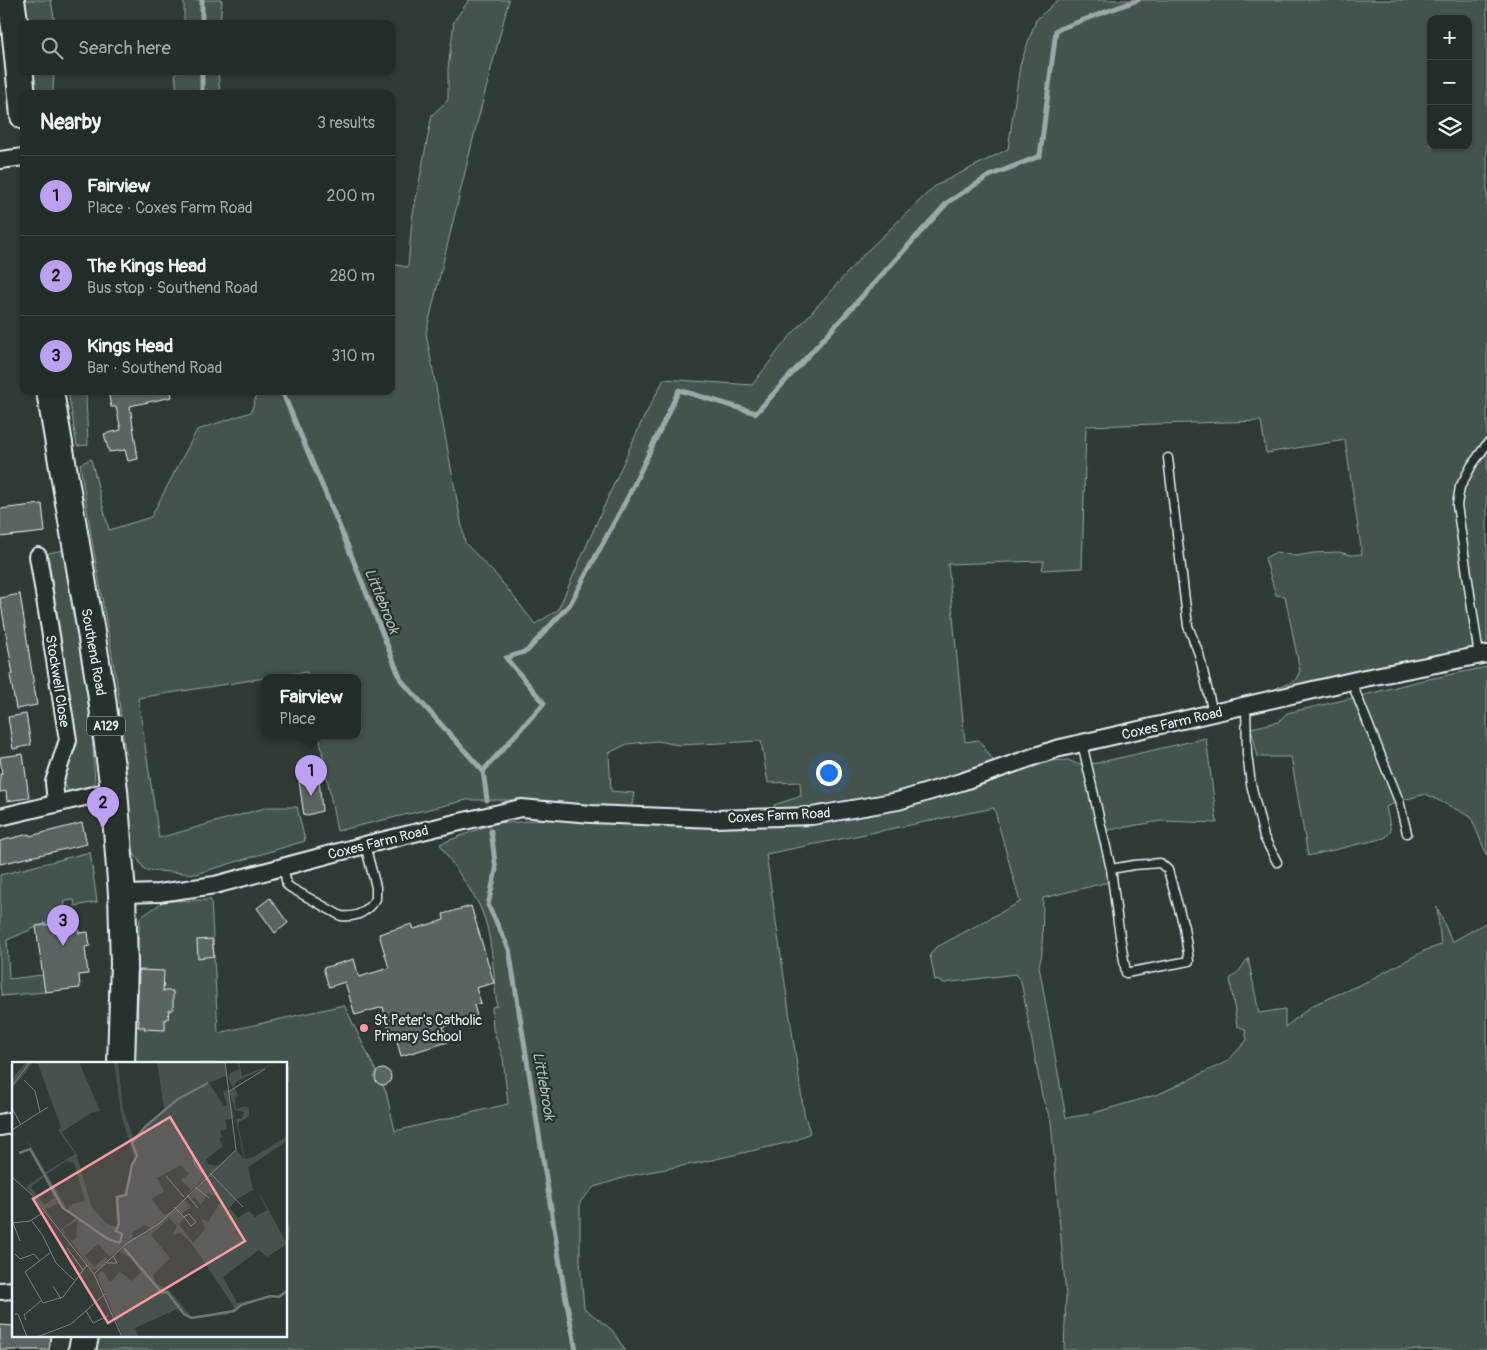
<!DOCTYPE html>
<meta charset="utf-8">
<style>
body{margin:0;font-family:Pangolin,sans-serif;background:#2e3834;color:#f1f3f6}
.controls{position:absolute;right:15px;top:15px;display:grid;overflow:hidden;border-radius:10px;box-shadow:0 1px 4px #0004}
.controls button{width:45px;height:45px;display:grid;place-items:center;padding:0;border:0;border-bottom:1px solid #3f4845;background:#222c28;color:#f1f3f6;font:25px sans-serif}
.you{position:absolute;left:828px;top:772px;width:18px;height:18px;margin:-12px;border:4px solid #fff;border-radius:50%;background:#1a73e8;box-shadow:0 0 0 8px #1a73e833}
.badge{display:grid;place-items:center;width:32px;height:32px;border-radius:50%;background:#bca0f2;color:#111;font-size:16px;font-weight:700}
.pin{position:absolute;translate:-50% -41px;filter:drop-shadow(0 1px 2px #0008)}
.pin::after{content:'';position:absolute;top:26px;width:18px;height:15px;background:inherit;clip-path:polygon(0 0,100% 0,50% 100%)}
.popup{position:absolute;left:261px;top:674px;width:100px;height:65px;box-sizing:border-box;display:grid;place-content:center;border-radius:10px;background:#222c28;filter:drop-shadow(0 1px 4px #0005);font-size:16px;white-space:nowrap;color:#a2a7a8}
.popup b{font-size:19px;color:#f1f3f6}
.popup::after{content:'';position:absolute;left:50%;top:100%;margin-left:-10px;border:10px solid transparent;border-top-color:#222c28}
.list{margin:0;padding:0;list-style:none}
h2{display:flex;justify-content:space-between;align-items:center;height:65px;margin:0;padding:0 20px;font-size:21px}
h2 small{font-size:16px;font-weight:400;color:#a2a7a8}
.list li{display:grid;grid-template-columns:32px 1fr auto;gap:15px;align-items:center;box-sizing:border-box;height:80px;padding:0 20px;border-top:1px solid #3f4845}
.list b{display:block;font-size:19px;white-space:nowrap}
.list p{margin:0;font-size:16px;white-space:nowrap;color:#a2a7a8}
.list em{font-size:16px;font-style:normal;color:#a2a7a8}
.icon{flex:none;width:28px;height:28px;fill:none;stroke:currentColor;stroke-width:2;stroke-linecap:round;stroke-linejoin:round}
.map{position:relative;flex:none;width:1487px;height:1350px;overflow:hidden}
.search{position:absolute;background:#222c28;box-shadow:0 1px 4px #0004;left:20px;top:20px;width:375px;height:55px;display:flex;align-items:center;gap:12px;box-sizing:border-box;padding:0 18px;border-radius:10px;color:#a2a7a8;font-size:19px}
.panel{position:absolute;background:#222c28;box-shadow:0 1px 4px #0004;left:20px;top:90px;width:375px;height:305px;border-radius:10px}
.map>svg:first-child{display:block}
</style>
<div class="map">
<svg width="1487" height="1350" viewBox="0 0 1487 1350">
<rect width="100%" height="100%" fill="#2e3b35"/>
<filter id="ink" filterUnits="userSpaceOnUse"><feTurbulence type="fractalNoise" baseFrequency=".02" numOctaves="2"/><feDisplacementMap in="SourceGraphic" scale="10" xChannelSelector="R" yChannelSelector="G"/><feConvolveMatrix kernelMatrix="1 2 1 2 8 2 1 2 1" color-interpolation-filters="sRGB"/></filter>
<g filter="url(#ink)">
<g fill="#45524e" stroke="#96a2a3" fill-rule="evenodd">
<polygon points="19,0 51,0 55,24 24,24"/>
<polygon points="184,0 222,0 220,24 184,24"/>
<path d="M 469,0 L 509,0 L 474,135 L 426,333 L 465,543 L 498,577 L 535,624 L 558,610 L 641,423 L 664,379 L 752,385 L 785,342 L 864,254 L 935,186 L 1008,149 L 1020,65 L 1036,20 L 1058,0 L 1487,0 L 1487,654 L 1271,694 L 1278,687 L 1295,681 L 1300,671 L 1285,596 L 1276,595 L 1265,558 L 1276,552 L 1295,556 L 1314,553 L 1339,552 L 1351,555 L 1362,554 L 1345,440 L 1266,453 L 1261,421 L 1086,426 L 1082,568 L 1042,570 L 1044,561 L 948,564 L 965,742 L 979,740 L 999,769 L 1049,761 L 1068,760 L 1077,764 L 1097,763 L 1206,738 L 1217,823 L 1161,821 L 1103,831 L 1113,881 L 1043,898 L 1042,953 L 1039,966 L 1066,1118 L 1090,1114 L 1159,1094 L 1228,1061 L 1247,1040 L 1245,1029 L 1237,1026 L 1230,979 L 1240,970 L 1248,958 L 1259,1013 L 1285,1009 L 1285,1027 L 1313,1005 L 1364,983 L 1424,951 L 1441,945 L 1437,907 L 1452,942 L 1487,922 L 1487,1350 L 1064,1350 L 1066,1297 L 1051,1121 L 1042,1096 L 1021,981 L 1015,974 L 945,983 L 935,980 L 930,955 L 935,948 L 1020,902 L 994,808 L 766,854 L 804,1113 L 810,1133 L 795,1141 L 703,1162 L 633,1175 L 594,1187 L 580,1202 L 580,1261 L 584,1308 L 612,1330 L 625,1350 L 91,1350 L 94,1336 L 286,1336 L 286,1064 L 129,1064 L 140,918 L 164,901 L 211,900 L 218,1033 L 344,1005 L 386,1092 L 395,1131 L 508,1104 L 503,1058 L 493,1029 L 492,1007 L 497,1006 C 493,975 493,930 478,903 C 467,883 452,865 440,844 L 497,822 L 509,823 L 591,814 L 775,816 L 774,805 L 801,796 L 800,782 L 768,783 L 761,741 L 679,745 L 657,741 L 627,744 L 609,753 L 611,791 L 634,793 L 631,810 L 524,800 L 467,800 L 337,831 L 319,735 L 357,735 L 357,677 L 308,677 L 307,672 L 265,677 L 265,678 L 138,698 L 159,838 L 268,807 L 297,807 L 305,841 L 196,874 L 145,870 L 133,852 L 126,770 L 127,757 L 124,745 L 117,684 L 91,535 L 80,464 L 91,459 L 109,530 L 151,517 L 197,430 L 251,412 L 258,391 L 391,391 L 391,264 L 408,267 L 412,219 L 432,115 L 448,100 L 448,69 L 454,21 ZM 1431,19 L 1468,19 L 1468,146 L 1431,146 Z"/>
<polygon points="28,71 54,71 53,94 31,94"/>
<polygon points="175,71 218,71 220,94 177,94"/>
<polygon points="68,391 88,391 86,396 88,445 77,446"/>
<path d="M 64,550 C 77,627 92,704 95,783 L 79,791 L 68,792 L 64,778 L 77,745 L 48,553 Z"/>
<polygon points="1487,667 1487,856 1471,817 1426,794 1399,801 1386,807 1391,831 1385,838 1308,856 1291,757 1258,757 1251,728 1278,722 1287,713 1357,697 1419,681"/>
<polygon points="90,852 97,902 75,906 74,900 65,901 64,915 7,940 9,979 43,975 45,992 2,996 0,986 0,875"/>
</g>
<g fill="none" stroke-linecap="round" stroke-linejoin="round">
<g stroke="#9da8a9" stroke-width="5">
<polyline points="202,0 202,24"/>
<polyline points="202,71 202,94"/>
<polyline points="282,391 344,537 401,680 483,771 487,800"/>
<polyline points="483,771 544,703 506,658 527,651 570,604 628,497 679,390 756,413 948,202 989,176 1040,156 1056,30 1138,0"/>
<polyline points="491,831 496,870 488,905 509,949 564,1289 576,1350"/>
</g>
</g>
<g fill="#596563" stroke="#e8f1f8">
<polygon points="108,391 171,391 172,397 130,406 138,459 128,461 125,450 109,452 104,434 121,430 116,407 111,407"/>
<polygon points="42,504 45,532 0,537 0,509"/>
<polygon points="20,594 37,705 16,709 10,675 13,674 0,598"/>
<polygon points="26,714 31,745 13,749 8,717"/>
<polygon points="23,754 29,798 7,801 6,791 0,792 0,774 2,774 0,757"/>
<polygon points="319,779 322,811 304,816 299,781"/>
<polygon points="82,823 87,844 0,864 0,841 29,834 30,836"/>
<polygon points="270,898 288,923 275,933 257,908"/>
<polygon points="471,906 494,983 476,988 481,1003 474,1005 477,1016 443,1027 448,1042 401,1056 396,1038 392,1039 383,1007 355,1015 345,982 329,987 323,968 354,959 359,977 389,968 379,934 412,924 414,929 444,920 443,914"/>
<polygon points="77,921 79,933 88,932 90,946 85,947 88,974 79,975 80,988 45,992 36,926"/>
<polygon points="212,939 214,956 198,958 197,940"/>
<polygon points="139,970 164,971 163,991 173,991 173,1010 169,1010 168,1019 165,1019 165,1030 144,1029 145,1027 138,1027 139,1020 137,1020"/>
<circle cx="383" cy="1077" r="8"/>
<polygon points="0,1325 14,1326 14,1336 51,1336 49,1350 0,1350"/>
</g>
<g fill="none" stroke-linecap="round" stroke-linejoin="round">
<g stroke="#e8f1f8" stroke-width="11">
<g id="service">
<polyline points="1168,458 1188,626 1199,654 1213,713"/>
<polyline points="1479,656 1457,505 1460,487 1472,465 1487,444"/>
<polyline points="1351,681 1399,801 1407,833"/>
<polyline points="1246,705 1247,754 1251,784 1264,837 1277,862"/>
<polyline points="1082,743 1111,869 1134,865 1160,863 1168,870 1184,927 1189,961 1126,973 1118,923 1111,869"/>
<path d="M 283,866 L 287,885 L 291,888 L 341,916 C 359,918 366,911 376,899 L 376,887 L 365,845"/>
</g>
</g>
<g stroke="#e8f1f8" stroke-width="20">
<g id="minor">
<polyline points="0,160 24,157"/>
<polyline points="38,556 68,740 54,782 56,803"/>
<polyline points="0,817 114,790"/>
<polyline points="122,894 159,893 215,885 365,845 447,825 521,808 591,814 715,819 812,816 898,801 964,781 1056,749 1365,678 1487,654"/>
<polyline points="0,1291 14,1290"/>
</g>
</g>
<g stroke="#e8f1f8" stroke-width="24">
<polyline id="tertiary" points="0,1125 14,1122"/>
</g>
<g stroke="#e8f1f8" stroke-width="30">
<g id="primary">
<polyline points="11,0 15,27 24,116"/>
<polyline points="50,391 101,691 114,790 122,894 124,964 121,1064"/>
<polyline points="82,1350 85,1336"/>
</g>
</g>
<use href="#service" stroke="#26332d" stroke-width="8"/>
<use href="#minor" stroke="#26332d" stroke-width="16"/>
<use href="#tertiary" stroke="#26332d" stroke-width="20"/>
<use href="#primary" stroke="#26332d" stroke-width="26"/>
</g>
</g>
<circle fill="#ff9aa2" stroke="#26332d" stroke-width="2" cx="364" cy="1028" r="5"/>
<g text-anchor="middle" stroke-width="4.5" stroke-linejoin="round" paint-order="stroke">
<rect fill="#26332d" stroke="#aeb8bb" stroke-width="1" x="87" y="716.5" width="38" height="19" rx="4"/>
<g font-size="12" font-weight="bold" fill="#e8f1f8">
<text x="106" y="730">A129</text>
</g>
<g font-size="14" fill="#e8f1f8" stroke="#26332d">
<text transform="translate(94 652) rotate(80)" y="5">Southend Road</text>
<text transform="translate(58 681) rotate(81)" y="5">Stockwell Close</text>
<text transform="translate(1172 723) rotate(-13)" y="5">Coxes Farm Road</text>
<text transform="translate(779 815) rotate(-3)" y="5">Coxes Farm Road</text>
<text transform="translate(378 842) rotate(-14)" y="5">Coxes Farm Road</text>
</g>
<g font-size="14" fill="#e8f1f8" stroke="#26332d" text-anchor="start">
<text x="374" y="1025">St Peter's Catholic<tspan x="374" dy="16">Primary School</tspan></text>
</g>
<g font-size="15" font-style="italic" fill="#b0babd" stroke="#26332d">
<text transform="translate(382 601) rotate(68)" y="5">Littlebrook</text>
<text transform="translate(544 1086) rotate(80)" y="5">Littlebrook</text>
</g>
</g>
<g transform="translate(12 1062)">
<rect width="275" height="275" fill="#2e3b35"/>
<path d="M 14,0 L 67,0 L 88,49 L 79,51 L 50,70 L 65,93 L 79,144 L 94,161 L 105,165 L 103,135 L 112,131 L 122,95 L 109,52 L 102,0 L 106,0 L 111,47 L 121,75 L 152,47 L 145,0 L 213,0 L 214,14 L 197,21 L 212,44 L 215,43 L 211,29 L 223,27 L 226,33 L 223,36 L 224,47 L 232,44 L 237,46 L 237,54 L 226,61 L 233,97 L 242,95 L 275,74 L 275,79 L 236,105 L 241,128 L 224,138 L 218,146 L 226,156 L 237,149 L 243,155 L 255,148 L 245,127 L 275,182 L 255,195 L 247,188 L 211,215 L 225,241 L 266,233 L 275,228 L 273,233 L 229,243 L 215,253 L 177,257 L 165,247 L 123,266 L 127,275 L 111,275 L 85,214 L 90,208 L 98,220 L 108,210 L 120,219 L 129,210 L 118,196 L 108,190 L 114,182 L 98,195 L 86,182 L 73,194 L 82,205 L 93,195 L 96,197 L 88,207 L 80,208 L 55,174 L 60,179 L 64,176 L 66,158 L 51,167 L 54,173 L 48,168 L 64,156 L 54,149 L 60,142 L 73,139 L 62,101 L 54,99 L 35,112 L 54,145 L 52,148 L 46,142 L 34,147 L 43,160 L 14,125 L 31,113 L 14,76 L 34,110 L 63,92 L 46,68 L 49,65 L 26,2 L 21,1 L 0,27 L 0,17 ZM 217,30 L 223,48 L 232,50 L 230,56 L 224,57 L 232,97 L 224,88 L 206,104 L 196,102 L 194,97 L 211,84 L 207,77 L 210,75 L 208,69 L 215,67 L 213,58 L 222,56 ZM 169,103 L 177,112 L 169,118 L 178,127 L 177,131 L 198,111 L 177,135 L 179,137 L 182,135 L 189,143 L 196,131 L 210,137 L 207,143 L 204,141 L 206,144 L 196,160 L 189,156 L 193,167 L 181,181 L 167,162 L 172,156 L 169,152 L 179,145 L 173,138 L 156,152 L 151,152 L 140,137 L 152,129 L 145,116 ZM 32,115 L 42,136 L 32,143 L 19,125 ZM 157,156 L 165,164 L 160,173 L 169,171 L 180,182 L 222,245 L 219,250 L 179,254 L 158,229 L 144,221 L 141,213 L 158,196 L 139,173 ZM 132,163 L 139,166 L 137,169 L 121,176 L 120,171 ZM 224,0 L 227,0 L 230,14 L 267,0 L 225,19 L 221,26 L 216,16 L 218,11 L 228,7 Z" fill="#45524e" fill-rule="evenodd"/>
<path fill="none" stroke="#6b7775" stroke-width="2.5" d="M 7,91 L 18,87 L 51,146 L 96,177 L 108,181M 108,181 L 110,172 L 104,169 L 107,161 L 105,135 L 114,133 L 120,103 L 125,94 L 120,81 L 134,64 L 166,37 L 196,21M 112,186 L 150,231 L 155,230 L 172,252 L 180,256 L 222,249 L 229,243 L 258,234 L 267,235 L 275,229"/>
<path fill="none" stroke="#788483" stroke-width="1" d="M 12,18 L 23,29 L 28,50M 0,24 L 18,0M 216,30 L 253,7M 0,46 L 9,63M 0,68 L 36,45M 180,89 L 183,103 L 194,115M 198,111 L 231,145M 154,114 L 172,135M 0,115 L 19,132 L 82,212 L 110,275M 183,125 L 197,136M 175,133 L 186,146M 162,145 L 172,155 L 177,152 L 184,160 L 179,164 L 172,155M 20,159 L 31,174 L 44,201 L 62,218M 0,161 L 18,159 L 32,150M 1,161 L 8,179M 55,186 L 71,208M 39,190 L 13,210 L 31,241 L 51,235 L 75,203M 3,192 L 8,197 L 22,192 L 27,198M 95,201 L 105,201 L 101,194M 82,212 L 114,182 L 148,161 L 224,88 L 213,0M 41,224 L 49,237M 74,249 L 81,261 L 96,254M 3,252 L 6,252 L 15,275M 14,258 L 12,253 L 29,239M 25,275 L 59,262 L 93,232"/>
<path fill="#ff9aa2" fill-opacity="0.15" stroke="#ff9aa2" stroke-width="2.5" d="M 158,55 L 233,179 L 96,261 L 21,137 Z"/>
<rect width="275" height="275" fill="none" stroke="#e8f1f8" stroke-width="2.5"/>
</g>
</svg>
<div class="controls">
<button>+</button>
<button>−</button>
<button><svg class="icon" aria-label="layers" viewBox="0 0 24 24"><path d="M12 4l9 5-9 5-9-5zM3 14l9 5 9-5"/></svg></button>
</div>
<div class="you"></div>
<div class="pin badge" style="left:311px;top:796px">1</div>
<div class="popup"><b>Fairview</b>Place</div>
<div class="pin badge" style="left:103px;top:828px">2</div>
<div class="pin badge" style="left:63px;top:946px">3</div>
<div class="search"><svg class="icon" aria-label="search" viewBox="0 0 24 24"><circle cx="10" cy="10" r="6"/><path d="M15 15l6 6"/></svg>Search here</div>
<section class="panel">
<h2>Nearby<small>3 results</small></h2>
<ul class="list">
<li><span class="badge">1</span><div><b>Fairview</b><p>Place · Coxes Farm Road</p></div><em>200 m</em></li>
<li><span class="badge">2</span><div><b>The Kings Head</b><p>Bus stop · Southend Road</p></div><em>280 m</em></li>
<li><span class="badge">3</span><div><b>Kings Head</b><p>Bar · Southend Road</p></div><em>310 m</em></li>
</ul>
</section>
</div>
